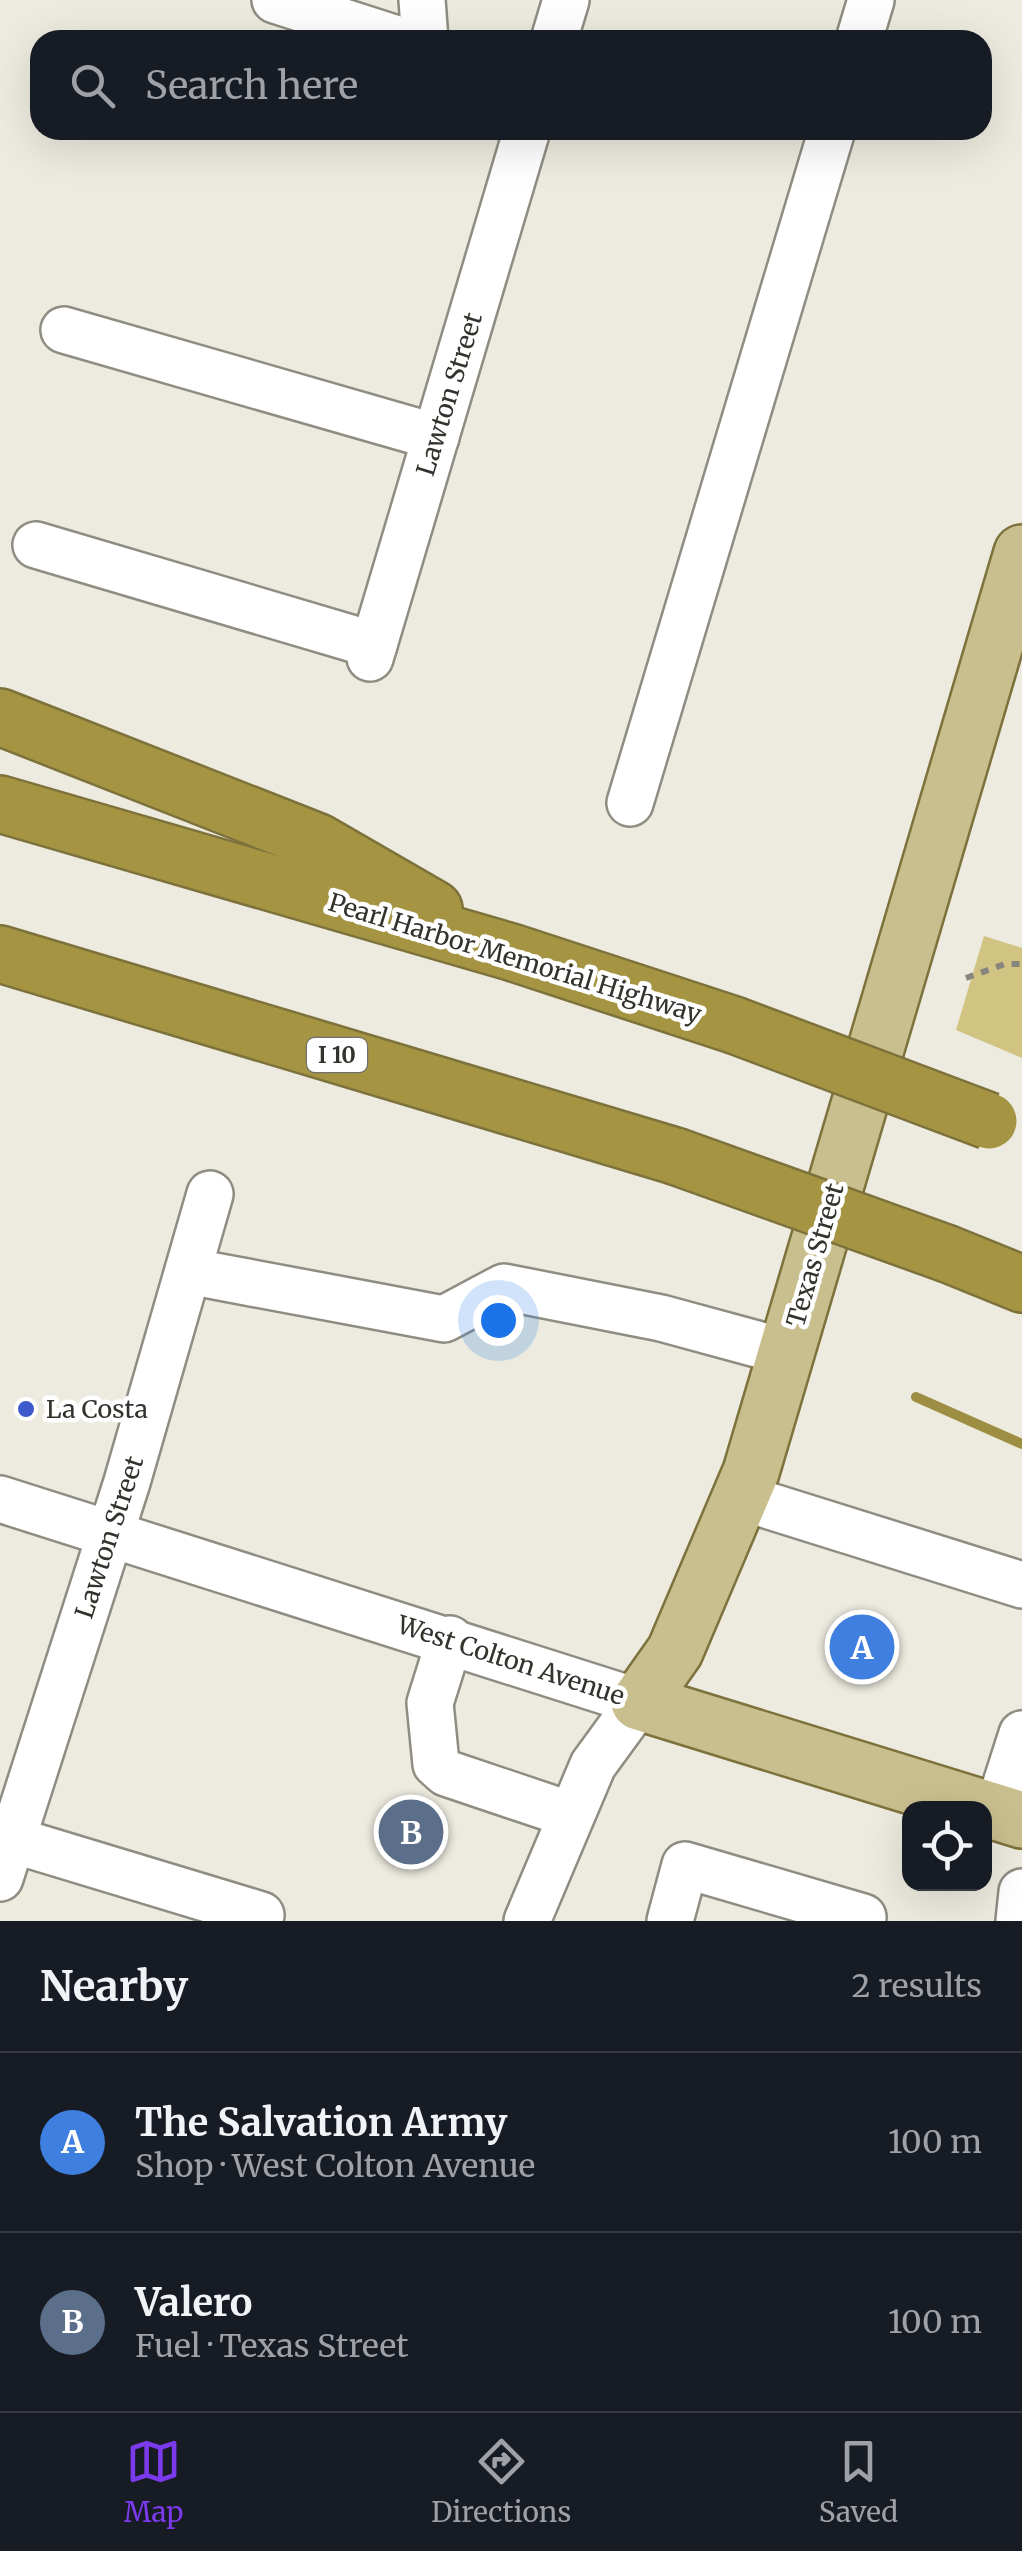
<!DOCTYPE html>
<meta charset="utf-8">
<style>
body{margin:0;font-family:Merriweather,serif;background:#242831;color:#f1f3f6}
.controls{position:absolute;right:30px;bottom:30px;display:grid;overflow:hidden;border-radius:20px;box-shadow:0 10px 40px #0002}
.controls button{width:90px;height:90px;display:grid;place-items:center;padding:0;border:0;border-bottom:2px solid #363941;background:#171b24;color:#f1f3f6;font:50px sans-serif}
.you{position:absolute;left:498px;top:1320px;width:35px;height:35px;margin:-25px;border:8px solid #fff;border-radius:50%;background:#1a73e8;box-shadow:0 0 0 15px #1a73e833}
.badge{display:grid;place-items:center;width:65px;height:65px;border-radius:50%;background:#7c3aed;color:#fff;font-size:32px;font-weight:700}
.pin{position:absolute;translate:-50% -50%;border:5px solid #fff;box-shadow:0 2px 10px #0006}
.list{margin:0;padding:0;list-style:none}
h2{display:flex;justify-content:space-between;align-items:center;height:130px;margin:0;padding:0 40px;font-size:42px}
h2 small{font-size:32px;font-weight:400;color:#9ea1a6}
.list li{display:grid;grid-template-columns:65px 1fr auto;gap:30px;align-items:center;box-sizing:border-box;height:180px;padding:0 40px;border-top:2px solid #363941}
.list b{display:block;font-size:38px;white-space:nowrap}
.list p{margin:0;font-size:32px;white-space:nowrap;color:#9ea1a6}
.list em{font-size:32px;font-style:normal;color:#9ea1a6}
.icon{flex:none;width:55px;height:55px;fill:none;stroke:currentColor;stroke-width:2;stroke-linecap:round;stroke-linejoin:round}
.map{position:relative;flex:none;width:1022px;height:1921px;overflow:hidden}
.search{position:absolute;background:#171b24;box-shadow:0 10px 40px #0002;left:30px;right:30px;top:30px;height:110px;display:flex;align-items:center;gap:25px;box-sizing:border-box;padding:0 35px;border-radius:30px;color:#9ea1a6;font-size:38px}
.sheet{height:490px;background:#171b24}
nav{display:flex;justify-content:space-around;align-items:center;box-sizing:border-box;height:140px;border-top:2px solid #363941;background:#171b24;font-size:28px;color:#9ea1a6}
nav a{display:grid;justify-items:center;gap:5px}
nav .on{color:#7c3aed}
.map>svg:first-child{display:block}
</style>
<div class="map">
<svg width="1022" height="1921" viewBox="0 0 1022 1921">
<rect width="100%" height="100%" fill="#edebdf"/>
<polygon fill="#d1c381" points="984,936 1022,948 1022,1058 956,1030"/>
<g fill="none" stroke-linecap="round" stroke-linejoin="round">
<polyline stroke="#9d8e43" stroke-width="10" points="916,1397 1022,1444"/>
<g stroke="#8f8d82" stroke-width="50">
<g id="minor">
<polyline points="275,0 400,40"/>
<polyline points="422,0 425,40"/>
<polyline points="554,40 566,0"/>
<polyline points="859,40 871,0"/>
<polyline points="64,330 436,437"/>
<polyline points="36,545 374,645"/>
<polyline points="370,658 527,130"/>
<polyline points="630,803 832,130"/>
<polyline points="188,1271 444,1319 504,1287 661,1318 786,1352"/>
<polyline points="741,1497 1022,1585"/>
<polyline points="0,1499 639,1702 593,1765 527,1921"/>
<polyline points="450,1639 430,1703 436,1764 446,1773 571,1815"/>
<polyline points="997,1812 1022,1734"/>
<polyline points="0,1836 261,1915 259,1921"/>
<polyline points="0,1878 127,1482 210,1194"/>
<polyline points="670,1921 685,1865 863,1917"/>
<polyline points="1019,1921 1022,1892"/>
</g>
</g>
<g stroke="#7d723b" stroke-width="60">
<polyline id="major" points="1022,553 751,1472 675,1651 639,1702 1022,1820"/>
</g>
<g stroke="#7d723b" stroke-width="60">
<g id="highway">
<polyline points="0,717 318,842 434,909"/>
<polyline points="0,804 511,952 734,1025"/>
<polyline points="0,954 675,1156"/>
<polyline points="948,1254 1022,1284"/>
</g>
</g>
<polyline stroke="#87857d" stroke-width="6" stroke-dasharray="8 8" stroke-linecap="butt" points="966,978 1005,964 1022,964"/>
<use href="#minor" stroke="#fff" stroke-width="45"/>
<use href="#major" stroke="#c9bf8e" stroke-width="55"/>
<use href="#highway" stroke="#a59543" stroke-width="55"/>
<g stroke="#7d723b" stroke-width="60" stroke-linecap="butt">
<g id="highway-bridge">
<polyline points="734,1025 989,1121"/>
<polyline points="675,1156 948,1254"/>
</g>
</g>
<use href="#highway-bridge" stroke="#a59543" stroke-width="55"/>
</g>
<circle fill="#3d5bcd" stroke="#fff" stroke-width="4" cx="26" cy="1409" r="10"/>
<g text-anchor="middle" stroke-width="9" stroke-linejoin="round" paint-order="stroke">
<rect fill="#fff" stroke="#70706c" stroke-width="2.5" x="307" y="1038" width="60" height="34" rx="8"/>
<g font-size="22" font-weight="bold" fill="#33322d">
<text x="337" y="1063">I 10</text>
</g>
<g font-size="25" fill="#33322d" stroke="#fff">
<text transform="translate(449 394) rotate(-73)" y="9">Lawton Street</text>
<text transform="translate(515 958) rotate(17)" y="9">Pearl Harbor Memorial Highway</text>
<text transform="translate(815 1255) rotate(-74)" y="9">Texas Street</text>
<text transform="translate(109 1537) rotate(-72)" y="9">Lawton Street</text>
<text transform="translate(511 1660) rotate(18)" y="9">West Colton Avenue</text>
</g>
<g font-size="25" fill="#33322d" stroke="#fff" text-anchor="start">
<text x="46" y="1418">La Costa</text>
</g>
</g>
</svg>
<div class="controls">
<button><svg class="icon" aria-label="locate" viewBox="0 0 24 24"><circle cx="12" cy="12" r="6"/><path d="M12 2v4M12 18v4M2 12h4M18 12h4"/></svg></button>
</div>
<div class="you"></div>
<div class="pin badge" style="left:862px;top:1647px;background:#3f7fe0">A</div>
<div class="pin badge" style="left:411px;top:1832px;background:#5c6f8a">B</div>
<div class="search"><svg class="icon" aria-label="search" viewBox="0 0 24 24"><circle cx="10" cy="10" r="6"/><path d="M15 15l6 6"/></svg>Search here</div>
</div>
<section class="sheet">
<h2>Nearby<small>2 results</small></h2>
<ul class="list">
<li><span class="badge" style="background:#3f7fe0">A</span><div><b>The Salvation Army</b><p>Shop · West Colton Avenue</p></div><em>100 m</em></li>
<li><span class="badge" style="background:#5c6f8a">B</span><div><b>Valero</b><p>Fuel · Texas Street</p></div><em>100 m</em></li>
</ul>
</section>
<nav>
<a class="on"><svg class="icon" aria-label="map" viewBox="0 0 24 24"><path d="M3 6l6-2 6 2 6-2v14l-6 2-6-2-6 2zM9 4v14M15 6v14"/></svg>Map</a>
<a><svg class="icon" aria-label="directions" viewBox="0 0 24 24"><path d="M12 3l9 9-9 9-9-9zM9 14v-3h6M13 9l2 2-2 2"/></svg>Directions</a>
<a><svg class="icon" aria-label="saved" viewBox="0 0 24 24"><path d="M7 4h10v16l-5-4-5 4z"/></svg>Saved</a>
</nav>
